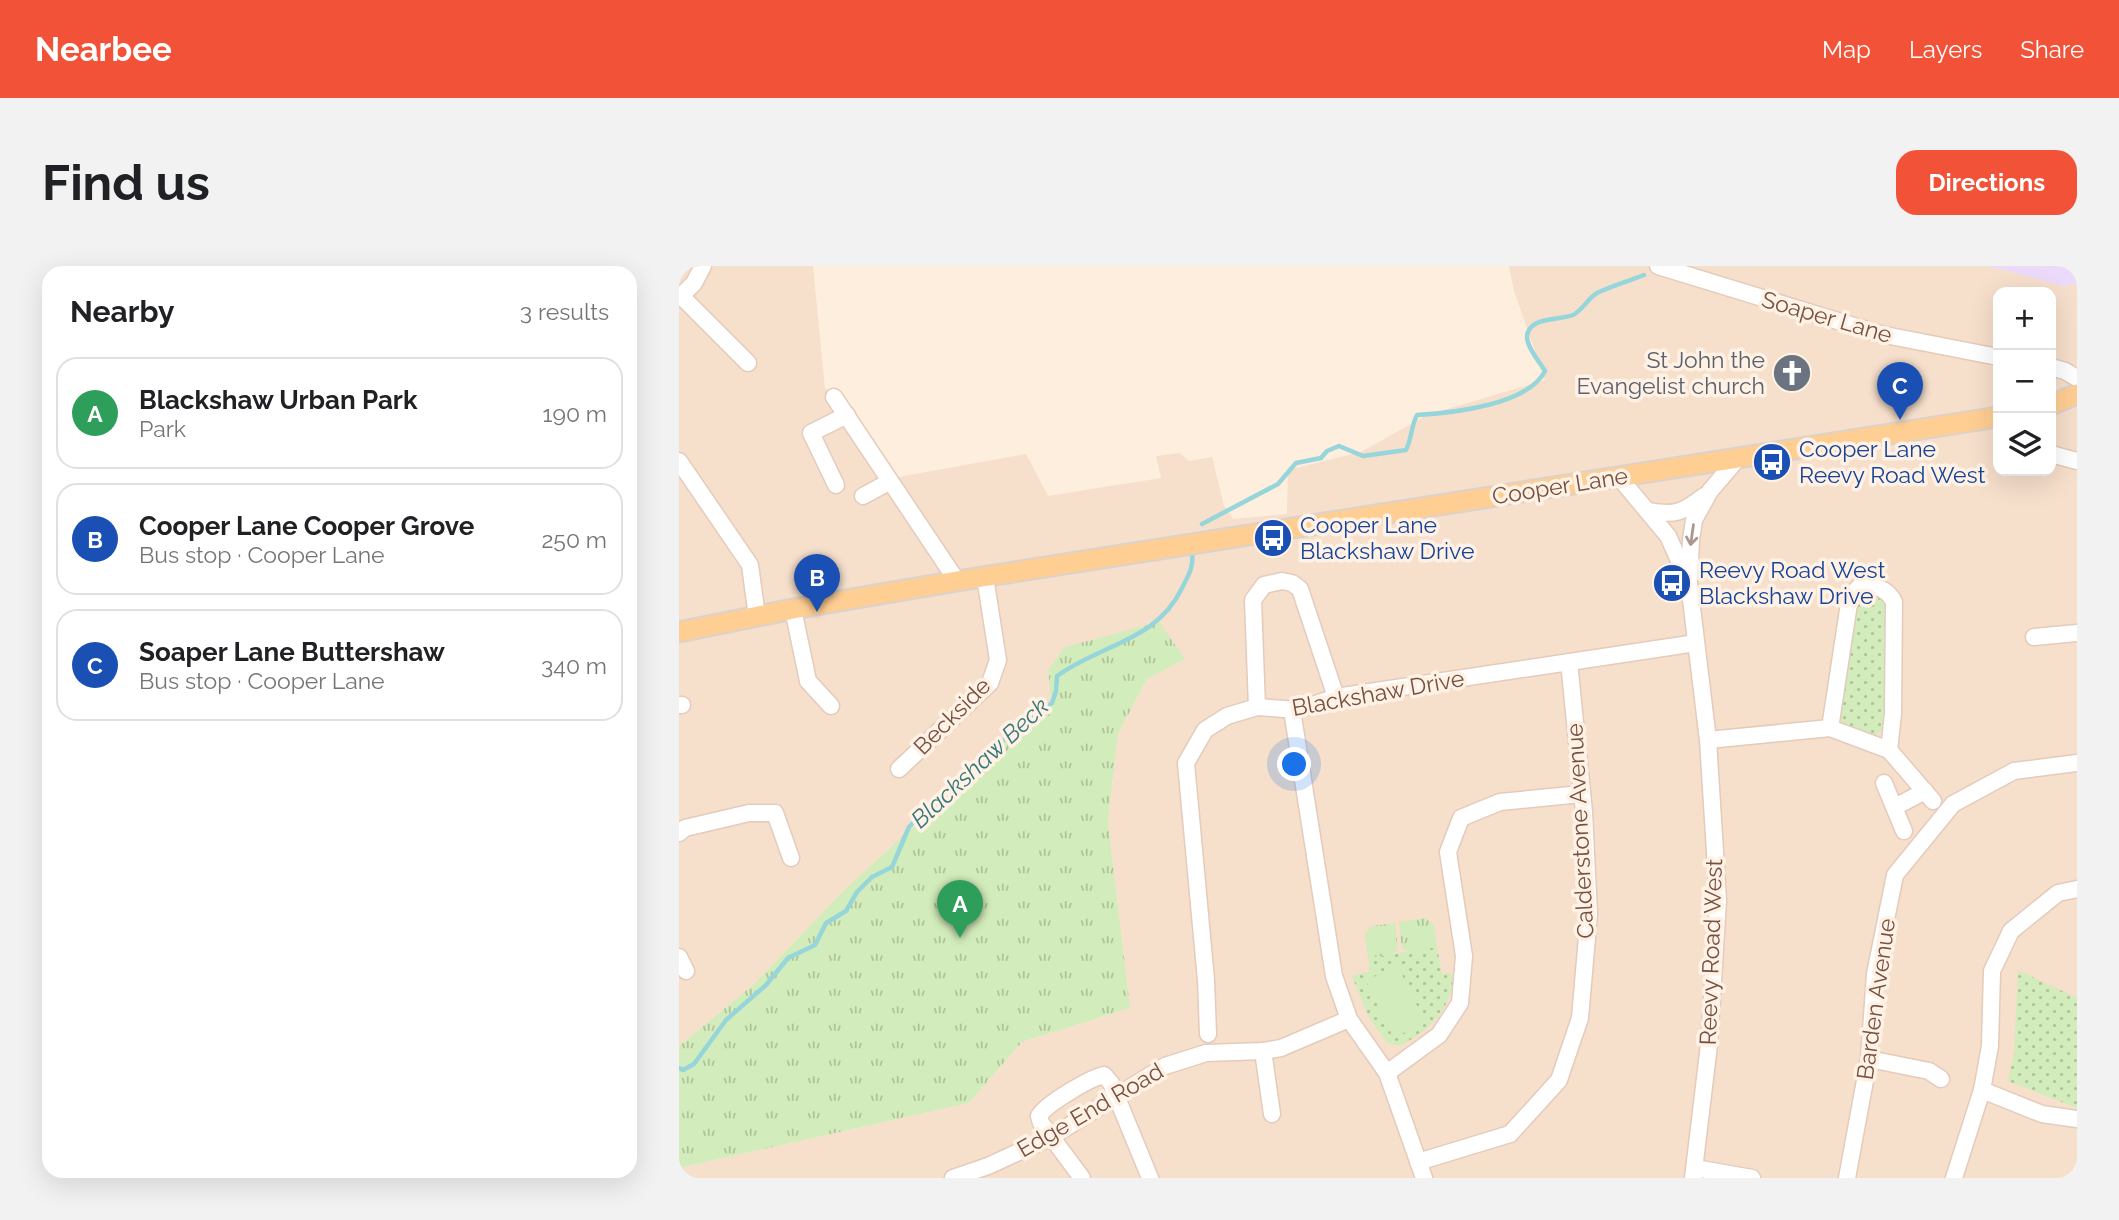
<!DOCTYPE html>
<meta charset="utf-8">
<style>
body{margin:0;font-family:Raleway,sans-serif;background:#f2f2f2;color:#202124}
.controls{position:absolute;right:21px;top:21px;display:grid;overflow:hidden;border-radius:14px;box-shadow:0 7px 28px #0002}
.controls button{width:63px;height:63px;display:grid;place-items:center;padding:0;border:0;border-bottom:2px solid #e0e0e0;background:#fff;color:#202124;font:35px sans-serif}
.you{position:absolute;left:616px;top:499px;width:24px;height:24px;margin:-18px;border:5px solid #fff;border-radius:50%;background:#1a73e8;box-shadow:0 0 0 10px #1a73e833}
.badge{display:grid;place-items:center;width:46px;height:46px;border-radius:50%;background:#f25237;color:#fff;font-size:23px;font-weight:700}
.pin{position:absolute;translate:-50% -58px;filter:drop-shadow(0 2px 4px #0008)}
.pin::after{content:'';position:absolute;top:37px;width:24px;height:21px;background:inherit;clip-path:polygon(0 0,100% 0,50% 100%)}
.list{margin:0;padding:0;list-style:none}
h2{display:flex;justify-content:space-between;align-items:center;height:91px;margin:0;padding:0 28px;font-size:30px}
h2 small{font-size:23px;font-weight:400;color:#757577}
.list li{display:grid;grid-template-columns:46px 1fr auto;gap:21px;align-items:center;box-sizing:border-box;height:112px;margin:0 14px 14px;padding:0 14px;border:2px solid #e0e0e0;border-radius:21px}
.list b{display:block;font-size:26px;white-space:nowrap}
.list p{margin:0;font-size:23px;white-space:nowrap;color:#757577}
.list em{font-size:23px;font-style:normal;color:#757577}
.icon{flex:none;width:38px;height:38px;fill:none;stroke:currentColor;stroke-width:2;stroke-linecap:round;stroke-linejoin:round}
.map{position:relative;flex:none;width:1398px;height:912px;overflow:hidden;border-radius:21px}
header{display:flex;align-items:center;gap:42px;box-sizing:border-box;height:98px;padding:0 35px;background:#f25237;color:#fff}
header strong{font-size:33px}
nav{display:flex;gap:38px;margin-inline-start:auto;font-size:24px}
.intro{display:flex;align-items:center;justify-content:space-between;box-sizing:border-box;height:168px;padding:0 42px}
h1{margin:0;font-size:49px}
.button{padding:18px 32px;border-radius:21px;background:#f25237;color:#fff;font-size:24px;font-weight:700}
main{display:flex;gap:42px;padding:0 42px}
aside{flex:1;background:#fff;border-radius:21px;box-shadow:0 7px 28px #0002}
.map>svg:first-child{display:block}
</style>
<header>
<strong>Nearbee</strong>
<nav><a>Map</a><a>Layers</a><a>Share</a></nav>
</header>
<div class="intro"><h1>Find us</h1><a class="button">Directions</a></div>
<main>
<aside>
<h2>Nearby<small>3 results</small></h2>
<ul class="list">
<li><span class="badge" style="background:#2e9e5b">A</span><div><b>Blackshaw Urban Park</b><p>Park</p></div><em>190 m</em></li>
<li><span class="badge" style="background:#1a4fb4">B</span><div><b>Cooper Lane Cooper Grove</b><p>Bus stop · Cooper Lane</p></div><em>250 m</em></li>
<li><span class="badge" style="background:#1a4fb4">C</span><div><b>Soaper Lane Buttershaw</b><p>Bus stop · Cooper Lane</p></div><em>340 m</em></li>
</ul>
</aside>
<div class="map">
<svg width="1398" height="912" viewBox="0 0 1398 912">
<defs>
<pattern id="grass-dots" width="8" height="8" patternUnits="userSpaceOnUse" patternTransform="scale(1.75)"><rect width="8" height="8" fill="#d3ecbb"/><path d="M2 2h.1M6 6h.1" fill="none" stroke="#b0c29a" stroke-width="1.8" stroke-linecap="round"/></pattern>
<pattern id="park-tufts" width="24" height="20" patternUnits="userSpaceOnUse" patternTransform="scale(1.75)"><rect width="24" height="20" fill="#d3ecbb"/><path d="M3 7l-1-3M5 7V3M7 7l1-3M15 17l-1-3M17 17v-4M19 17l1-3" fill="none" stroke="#b0c29a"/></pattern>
</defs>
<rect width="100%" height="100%" fill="#feeedd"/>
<path fill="#f6dfcb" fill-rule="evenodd" d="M 0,0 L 134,0 L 146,123 L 160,128 L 214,212 L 347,188 L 369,230 L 482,212 L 477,190 L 501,187 L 510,195 L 533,191 L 545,240 L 554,253 L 608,248 L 609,204 L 682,186 L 748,149 L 866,114 L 835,25 L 830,0 L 1309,0 L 1384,20 L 1398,18 L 1398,912 L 0,912 L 0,902 L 290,837 L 343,776 L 451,742 L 429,555 L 439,468 L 468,413 L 506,393 L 369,404 L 372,435 L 164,625 L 75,718 L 0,780 ZM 1319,26 L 1372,26 L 1372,205 L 1319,205 Z"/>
<polygon fill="#ebdafa" points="1309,0 1398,0 1398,18 1384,20"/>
<g fill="url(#grass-dots)">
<path d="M 1191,324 L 1208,334 L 1207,457 L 1203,464 L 1195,469 C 1179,466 1167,464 1159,449 L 1176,338 L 1181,327 Z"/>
<path d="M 758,681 L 763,708 L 772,707 L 775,712 C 770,745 750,766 720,780 L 708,777 L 689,750 L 673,710 L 691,705 L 689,692 Z"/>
<polygon points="1339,704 1398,732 1398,842 1329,815 1335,787"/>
</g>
<g fill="url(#park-tufts)">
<polygon points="480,356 506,393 468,413 439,468 429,555 451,742 343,776 290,837 0,902 0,780 75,718 164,625 372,435 369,404 386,381"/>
<polygon points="746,652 755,659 758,681 730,686 723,682 720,656"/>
<polygon points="716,657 719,683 714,688 689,692 686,669 692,660"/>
</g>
<polygon fill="#d3ecbb" points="718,699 746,756 715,772 687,715"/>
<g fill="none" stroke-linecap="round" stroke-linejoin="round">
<g stroke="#96d6db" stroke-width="4.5">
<path d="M 523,258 L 599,218 L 617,197 L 642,192 L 648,185 L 660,180 L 684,190 L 727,184 C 733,172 732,160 738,149 C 773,147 849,139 866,105 C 860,95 844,77 849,66 C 855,51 881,54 894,49 C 904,44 909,32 918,27 C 933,20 950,15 965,9"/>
<path d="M 0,802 L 4,804 L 15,798 L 47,754 L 87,719 L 109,692 L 136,679 L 147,657 L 167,645 L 178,626 L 193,611 L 213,601 L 230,561 L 279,513 L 350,453 L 373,437 L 377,425 L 378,410 C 422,378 478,375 503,322 C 509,310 515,301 513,287"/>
</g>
<g stroke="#e4cbbc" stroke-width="19">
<g id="minor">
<polyline points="979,0 1201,68 1319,91"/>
<polyline points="2,30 69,97"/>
<polyline points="0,32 15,17 24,0"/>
<polyline points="1372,101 1386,105 1398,112"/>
<polyline points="155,131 278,315"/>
<polyline points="1372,188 1398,195"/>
<polyline points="0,195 71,299 78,351"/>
<polyline points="939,210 989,270 1008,312"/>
<polyline points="157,219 132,167 168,149"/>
<polyline points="184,230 210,216"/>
<path d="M 970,245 C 997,250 1004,246 1025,230"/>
<polyline points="114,343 129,415 152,440"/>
<polyline points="1355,371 1398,367"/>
<polyline points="0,439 3,439"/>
<polyline points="578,441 574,334 585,319 603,315 613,317 621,323 657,431"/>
<polyline points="613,444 655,710 670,753 708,807 745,912"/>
<path d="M 1151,462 L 1171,331 L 1181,320 C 1196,319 1208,322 1215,336 L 1214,448 L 1210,484"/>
<polyline points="1029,474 1151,462 1210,484 1254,535"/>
<polyline points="220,503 311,417 319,394 306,311"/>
<polyline points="1205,517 1225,565"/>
<polyline points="1216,541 1246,525"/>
<polyline points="0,567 6,562 70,547 96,547 112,592"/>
<polyline points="0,691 7,705"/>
<polyline points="529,768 527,714 507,497 526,464 548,450 578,441 619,444 657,431 1017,377"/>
<polyline points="584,785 593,848"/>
<polyline points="1190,793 1250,805 1262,813"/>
<polyline points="708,807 760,769 781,737 785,690 769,586 782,552 821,536 902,528"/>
<polyline points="1303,824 1363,848 1398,853"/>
<polyline points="739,896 831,868 880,814 901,752 910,648 905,546 890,396"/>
<polyline points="1016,902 1073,912"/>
<polyline points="274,912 309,900 372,871 486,800 527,787 584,785 602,782 670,753"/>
<path d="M 403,912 L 362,857 L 360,850 C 367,838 411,812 425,809 L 432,817 L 471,912"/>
<polyline points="1014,912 1030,779 1039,634 1029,474 1010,317 1012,274 1015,254 1031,225 1060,191"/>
<polyline points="1168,912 1190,793 1196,708 1216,609 1274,538 1335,505 1398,497"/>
<polyline points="1275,912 1303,824 1311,780 1313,705 1332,665 1379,627 1398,623"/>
</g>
</g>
<g stroke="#dbd2ce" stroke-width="23">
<g id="major">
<polyline points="1372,139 1398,128"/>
<polyline points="0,366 114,343 278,315 1319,151"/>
</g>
</g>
<use href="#minor" stroke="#fff" stroke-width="16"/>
<use href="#major" stroke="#ffce93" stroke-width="19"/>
</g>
<defs><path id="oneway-shaft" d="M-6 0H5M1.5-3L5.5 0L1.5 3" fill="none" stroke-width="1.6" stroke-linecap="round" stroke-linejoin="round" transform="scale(1.75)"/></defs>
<use stroke="#ac978f" href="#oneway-shaft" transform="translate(1013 269) rotate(98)"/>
<defs>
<g id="church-disc" transform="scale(2.0125)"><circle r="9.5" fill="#6b7280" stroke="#fff2e5"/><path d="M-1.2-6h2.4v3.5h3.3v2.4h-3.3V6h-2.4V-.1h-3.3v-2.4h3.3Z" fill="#fff"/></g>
<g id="bus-disc" transform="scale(2.0125)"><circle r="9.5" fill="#1a4fb4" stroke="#fff2e5"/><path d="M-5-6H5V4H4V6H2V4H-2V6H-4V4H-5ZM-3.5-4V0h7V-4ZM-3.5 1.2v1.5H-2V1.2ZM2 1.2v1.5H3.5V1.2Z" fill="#fff"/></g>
</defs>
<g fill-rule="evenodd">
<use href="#church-disc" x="1113" y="107"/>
<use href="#bus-disc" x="1093" y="196"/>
<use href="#bus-disc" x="594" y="272"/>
<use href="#bus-disc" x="993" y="317"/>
</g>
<g text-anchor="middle" stroke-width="7" stroke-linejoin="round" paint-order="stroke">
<g font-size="23" fill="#755144" stroke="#fff2e5">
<text transform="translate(1148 51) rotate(16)" y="8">Soaper Lane</text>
<text transform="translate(881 220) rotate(-9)" y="8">Cooper Lane</text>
<text transform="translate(699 427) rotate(-10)" y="8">Blackshaw Drive</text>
<text transform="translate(273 450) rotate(-45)" y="8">Beckside</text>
<text transform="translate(901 565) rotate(-93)" y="8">Calderstone Avenue</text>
<text transform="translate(1032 686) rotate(-88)" y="8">Reevy Road West</text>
<text transform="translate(1197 733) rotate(-82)" y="8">Barden Avenue</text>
<text transform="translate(411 844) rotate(-30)" y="8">Edge End Road</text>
</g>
<g font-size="23" fill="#5b616d" stroke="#fff2e5" text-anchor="end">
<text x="1086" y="102">St John the<tspan x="1086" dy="26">Evangelist church</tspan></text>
</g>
<g font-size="23" fill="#164399" stroke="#fff2e5" text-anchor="start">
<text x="1120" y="191">Cooper Lane<tspan x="1120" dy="26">Reevy Road West</tspan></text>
<text x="621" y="267">Cooper Lane<tspan x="621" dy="26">Blackshaw Drive</tspan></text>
<text x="1020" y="312">Reevy Road West<tspan x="1020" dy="26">Blackshaw Drive</tspan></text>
</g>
<g font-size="24" font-style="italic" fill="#37767c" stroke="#fff2e5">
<text transform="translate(301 497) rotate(-43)" y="8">Blackshaw Beck</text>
</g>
</g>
</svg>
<div class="controls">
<button>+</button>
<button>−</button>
<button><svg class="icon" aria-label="layers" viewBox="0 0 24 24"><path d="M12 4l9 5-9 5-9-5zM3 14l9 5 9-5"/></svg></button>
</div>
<div class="you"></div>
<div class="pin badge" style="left:281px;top:672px;background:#2e9e5b">A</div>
<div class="pin badge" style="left:138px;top:346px;background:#1a4fb4">B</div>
<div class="pin badge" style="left:1221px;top:154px;background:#1a4fb4">C</div>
</div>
</main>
